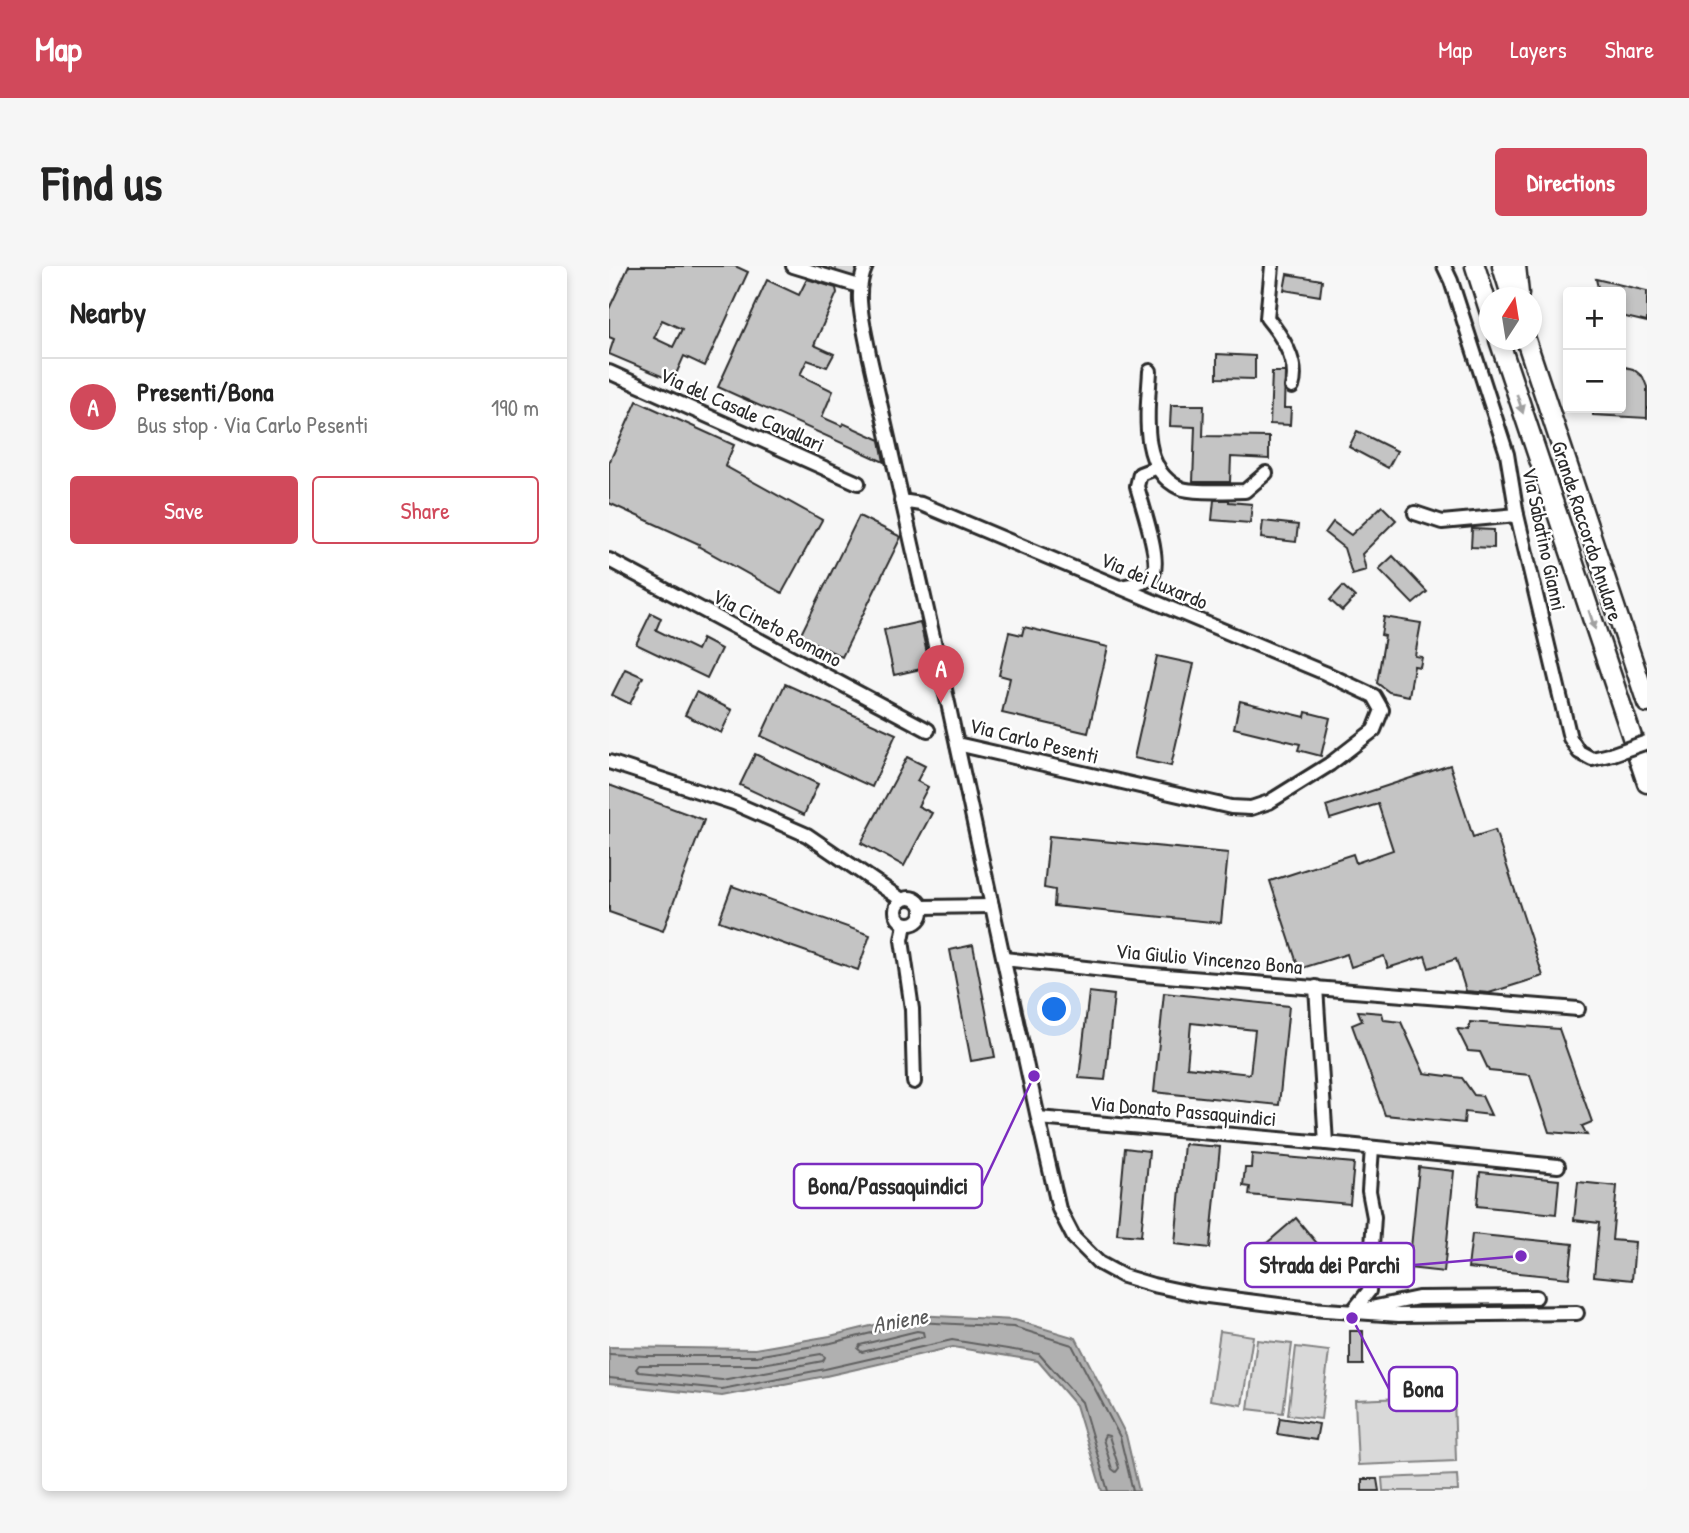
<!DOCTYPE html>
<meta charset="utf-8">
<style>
body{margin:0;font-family:"Patrick Hand",sans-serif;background:#f6f6f6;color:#222}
.controls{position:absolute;right:21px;top:21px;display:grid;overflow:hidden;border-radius:7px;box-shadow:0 4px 10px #0003}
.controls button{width:63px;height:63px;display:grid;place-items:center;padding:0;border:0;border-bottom:2px solid #e0e0e0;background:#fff;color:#222;font:35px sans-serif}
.compass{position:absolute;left:870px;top:21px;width:63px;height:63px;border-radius:50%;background:#fff;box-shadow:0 4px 10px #0003;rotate:12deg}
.you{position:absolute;left:446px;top:744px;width:24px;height:24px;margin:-18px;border:5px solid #fff;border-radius:50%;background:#1a73e8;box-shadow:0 0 0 10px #1a73e833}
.badge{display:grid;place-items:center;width:46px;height:46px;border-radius:50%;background:#d1495b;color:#fff;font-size:23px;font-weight:700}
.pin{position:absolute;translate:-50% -58px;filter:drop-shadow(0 2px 4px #0008)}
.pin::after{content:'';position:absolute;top:37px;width:24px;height:21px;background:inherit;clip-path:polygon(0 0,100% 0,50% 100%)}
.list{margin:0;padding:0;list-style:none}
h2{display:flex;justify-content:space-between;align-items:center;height:91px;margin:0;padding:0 28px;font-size:30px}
h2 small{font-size:23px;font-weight:400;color:#767676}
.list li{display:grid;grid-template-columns:46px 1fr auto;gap:21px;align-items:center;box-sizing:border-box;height:98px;padding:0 28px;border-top:2px solid #e0e0e0}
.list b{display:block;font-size:26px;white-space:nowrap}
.list p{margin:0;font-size:23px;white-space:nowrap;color:#767676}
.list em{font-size:23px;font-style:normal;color:#767676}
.actions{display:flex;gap:14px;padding:21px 28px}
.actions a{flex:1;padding:16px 0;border:2px solid #d1495b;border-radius:7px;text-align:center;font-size:24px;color:#d1495b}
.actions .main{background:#d1495b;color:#fff}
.map{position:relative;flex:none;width:1038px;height:1225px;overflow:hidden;border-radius:7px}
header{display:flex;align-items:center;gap:42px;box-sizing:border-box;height:98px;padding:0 35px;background:#d1495b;color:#fff}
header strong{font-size:33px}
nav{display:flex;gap:38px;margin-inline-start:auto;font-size:24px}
.intro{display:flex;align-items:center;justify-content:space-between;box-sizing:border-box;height:168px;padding:0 42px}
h1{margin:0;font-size:49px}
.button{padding:18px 32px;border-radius:7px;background:#d1495b;color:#fff;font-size:24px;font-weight:700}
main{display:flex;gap:42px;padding:0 42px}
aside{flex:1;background:#fff;border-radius:7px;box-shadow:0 4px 10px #0003}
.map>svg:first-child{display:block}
</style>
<header>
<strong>Map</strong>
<nav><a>Map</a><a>Layers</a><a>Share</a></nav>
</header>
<div class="intro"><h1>Find us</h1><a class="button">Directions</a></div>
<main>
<aside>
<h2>Nearby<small></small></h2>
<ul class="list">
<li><span class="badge">A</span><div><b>Presenti/Bona</b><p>Bus stop · Via Carlo Pesenti</p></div><em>190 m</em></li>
</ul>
<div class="actions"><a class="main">Save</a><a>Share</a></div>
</aside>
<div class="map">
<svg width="1038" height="1225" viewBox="0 0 1038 1225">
<rect width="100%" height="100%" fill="#f7f7f7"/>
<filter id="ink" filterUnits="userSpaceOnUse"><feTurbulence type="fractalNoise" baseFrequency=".0143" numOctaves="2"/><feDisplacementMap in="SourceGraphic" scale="14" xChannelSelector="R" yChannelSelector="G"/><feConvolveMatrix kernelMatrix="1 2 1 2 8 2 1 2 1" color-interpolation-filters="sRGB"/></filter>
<g filter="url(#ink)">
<g fill="#d9d9d9" stroke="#828282" stroke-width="2">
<polygon points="227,0 248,0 245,12 227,7"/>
<polygon points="611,1065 644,1070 633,1139 601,1134"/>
<polygon points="648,1074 683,1078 674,1147 639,1143"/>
<polygon points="687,1081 720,1085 712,1153 679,1149"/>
<polygon points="845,1130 847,1195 749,1199 746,1134"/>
<polygon points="848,1209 849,1225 774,1225 773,1212"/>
</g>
<polygon fill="#b0b0b0" stroke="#7b7b7b" stroke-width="2" points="306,1049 406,1054 467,1072 517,1169 530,1225 493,1225 467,1139 429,1095 344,1081 217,1110 113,1130 0,1118 0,1081 146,1083 221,1070"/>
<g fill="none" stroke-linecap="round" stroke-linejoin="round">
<g stroke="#606060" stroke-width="2">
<polygon points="308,1065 314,1066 315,1071 253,1086 249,1083 251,1079"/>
<polyline points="0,1088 38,1090 147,1090 222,1077 307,1056 405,1061 463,1079 511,1171 524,1225"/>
<polygon points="212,1088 216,1091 214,1095 113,1114 30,1106 27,1103 30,1099 147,1099"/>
<polyline points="0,1112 113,1123 216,1103 343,1074 430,1088 473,1136 499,1225"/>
<polygon points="496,1169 500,1170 510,1202 507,1206 503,1203 494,1173"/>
</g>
</g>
<g fill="#c4c4c4" stroke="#2b2b2b" stroke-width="2" fill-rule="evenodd">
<path d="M 20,0 L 126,0 L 139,6 L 96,100 L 75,90 L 64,115 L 0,88 L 5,73 L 0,71 L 0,43 ZM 53,54 L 73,63 L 64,81 L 45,72 Z"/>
<polygon points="678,8 713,14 711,30 675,24"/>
<polygon points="198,13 227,22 228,27 205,79 225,88 218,101 198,94 191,109 224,125 213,151 233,160 234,157 271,174 275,196 109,121 158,14 190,29"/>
<polygon points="987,13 1038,25 1038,56 1012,50 1012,26 990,26"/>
<polygon points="608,88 646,90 646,113 608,112"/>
<polygon points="1012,100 1024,103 1034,111 1038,121 1038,152 984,149 984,142 1012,142"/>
<polygon points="663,106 676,106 675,142 682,142 681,159 661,158"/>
<polygon points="28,135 125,179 116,200 213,254 173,327 89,280 90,278 0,237 0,197"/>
<polygon points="562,139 595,139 594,170 660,171 660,193 622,191 621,216 584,216 586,161 561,160"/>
<polygon points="748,165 788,185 779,202 740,181"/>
<polygon points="605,234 620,234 620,236 643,238 641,257 603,254"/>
<polygon points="773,240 787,254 753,288 757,304 743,308 735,282 716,267 724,256 742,269"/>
<polygon points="250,250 292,271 233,391 191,370"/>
<polygon points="654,255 689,259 687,276 652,272"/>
<polygon points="863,263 885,264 885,282 862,281"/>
<polygon points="784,290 818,326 804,338 770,303"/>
<polygon points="734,320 746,331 733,345 721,334"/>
<polygon points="42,347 52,352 47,364 88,384 93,373 112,383 98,412 27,378"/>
<polygon points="775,351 812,357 806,390 813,391 811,401 805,400 800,430 780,426 768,417 776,370 772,369"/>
<polygon points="311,356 321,401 285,409 275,364"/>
<polygon points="415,361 499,381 479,467 393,447 401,412 390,409 400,366 413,369"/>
<polygon points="548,390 585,398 562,500 525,492"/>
<polygon points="16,403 34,411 21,438 3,429"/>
<polygon points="176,418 287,468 263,521 152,470"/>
<polygon points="87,426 123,444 112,467 76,449"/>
<polygon points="631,435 696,451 697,446 721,452 712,490 689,484 691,478 625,462"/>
<polygon points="146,488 209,518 195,549 131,519"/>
<polygon points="298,491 316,500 308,515 319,521 309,540 323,547 295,600 252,577"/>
<polygon points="841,499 864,571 886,564 934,710 880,727 857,725 847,693 820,702 816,690 779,702 775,690 742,701 738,688 690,703 661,615 744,588 747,597 784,584 769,538 721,553 717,540"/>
<polygon points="0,519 95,554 54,665 0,646"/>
<polygon points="440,570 619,587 612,657 445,640 446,624 435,622"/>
<polygon points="123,620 261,669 249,704 110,655"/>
<polygon points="364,679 386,791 362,795 341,684"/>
<polygon points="480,726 505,729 496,814 470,812"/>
<path d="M 555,727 L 680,740 L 670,839 L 545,826 ZM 582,757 L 646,764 L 641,808 L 578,801 Z"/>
<polygon points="749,745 773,747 775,754 792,756 815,807 853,812 865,829 873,830 882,849 856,846 855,857 776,849 743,759 753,755"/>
<polygon points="861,756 950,763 983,856 973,860 978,869 940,866 921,809 880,805 871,786 859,785 848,763 860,764"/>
<polygon points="575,878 611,881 601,982 566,978"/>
<polygon points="516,882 540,885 532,970 508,968"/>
<polygon points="643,888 745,897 741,938 640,929 641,921 634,920 636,902 642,902"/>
<polygon points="810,901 845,905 835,1006 800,1002"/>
<polygon points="871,906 950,914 947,948 868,940"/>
<polygon points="969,916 1008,920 1003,974 1026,976 1023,1014 985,1010 990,957 965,954"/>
<polygon points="687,952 712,982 682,1007 658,977"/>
<polygon points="863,968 964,978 960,1012 859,1002"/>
<rect x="741" y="1065" width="13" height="34"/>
<polygon points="671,1152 710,1158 707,1174 668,1168"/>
<polygon points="753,1213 768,1213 770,1225 753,1225"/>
</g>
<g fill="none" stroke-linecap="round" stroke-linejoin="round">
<g stroke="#2b2b2b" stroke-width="18">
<g id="minor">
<polyline points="184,0 250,20"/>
<path d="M 257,0 C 244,28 255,59 260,88 L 339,437 L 429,852 L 450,943 L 465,972 L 490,997 L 514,1010 L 544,1019 L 591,1029 L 702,1043 L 790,1049 L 968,1047"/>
<path d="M 663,0 L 658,52 C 672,69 691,97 683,121"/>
<polyline points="835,0 842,15 898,188 908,249 961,472 970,486 983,493 1004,488"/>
<path d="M 541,105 C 539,142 529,203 571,222 C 581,227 622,225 636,225 L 657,207"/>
<polyline points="0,106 249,217"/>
<polyline points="292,235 312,238 716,407 765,430 773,444 765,464 721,498 660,536 642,542 622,541 348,478"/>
<polyline points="806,247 833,256 908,249"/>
<polyline points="0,294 319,464"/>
<path d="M 511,321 C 521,319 535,318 542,311 C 555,300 532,237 528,220 L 531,208 L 549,201"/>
<polyline points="0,496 125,537 198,569 293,634"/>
<circle cx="300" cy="645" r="13"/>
<polyline points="313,641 383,640"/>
<polyline points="296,658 293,674 303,743 305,816"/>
<polyline points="395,693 532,708 969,743"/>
<polyline points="707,721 717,877 949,900"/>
<polyline points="429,852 717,877"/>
<polyline points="757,1043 809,1032 927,1031"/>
<polyline points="743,1046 760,1025 765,951 760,925 763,882"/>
</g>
</g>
<g stroke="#2b2b2b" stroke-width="23">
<g id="highway">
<polyline points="866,0 880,44"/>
<polyline points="893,0 903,32"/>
<polyline points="907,0 910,28"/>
<polyline points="890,74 1023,471"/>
<polyline points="917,74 1038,437"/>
<polyline points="1029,490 1038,517"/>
</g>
</g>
<use href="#minor" stroke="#fff" stroke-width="12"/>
<use href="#highway" stroke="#fff" stroke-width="18"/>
<g stroke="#2b2b2b" stroke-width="18" stroke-linecap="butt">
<polyline id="minor-bridge" points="1004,488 1038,476"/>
</g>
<use href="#minor-bridge" stroke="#fff" stroke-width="12"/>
</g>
<defs><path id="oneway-solid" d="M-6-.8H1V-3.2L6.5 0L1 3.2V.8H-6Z" transform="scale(1.75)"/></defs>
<g fill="#a0a0a0">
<use href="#oneway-solid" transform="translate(911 138) rotate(72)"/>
<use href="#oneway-solid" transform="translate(983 354) rotate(72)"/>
</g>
</g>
<g text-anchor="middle" stroke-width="5" stroke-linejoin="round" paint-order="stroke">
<g font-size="21" fill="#2b2b2b" stroke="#fff">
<text transform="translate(133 144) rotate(24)" y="7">Via del Casale Cavallari</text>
<text transform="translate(978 265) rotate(72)" y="7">Grande Raccordo Anulare</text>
<text transform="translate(935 273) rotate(78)" y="7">Via Sabatino Gianni</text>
<text transform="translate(545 315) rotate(23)" y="7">Via dei Luxardo</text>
<text transform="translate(168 362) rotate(28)" y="7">Via Cineto Romano</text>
<text transform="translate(425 475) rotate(14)" y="7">Via Carlo Pesenti</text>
<text transform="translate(600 693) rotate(5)" y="7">Via Giulio Vincenzo Bona</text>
<text transform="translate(574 845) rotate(5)" y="7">Via Donato Passaquindici</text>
</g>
<g font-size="23" font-style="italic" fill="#5a5a5a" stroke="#fff">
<text transform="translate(291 1054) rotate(-10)" y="8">Aniene</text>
</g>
</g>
<path fill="none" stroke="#7b2cbf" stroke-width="2.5" d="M425 810L373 920M912 990L805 999M743 1052L780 1123"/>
<g fill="#7b2cbf" stroke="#fff" stroke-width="2.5">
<circle cx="425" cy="810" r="7"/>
<circle cx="912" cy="990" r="7"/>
<circle cx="743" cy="1052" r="7"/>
</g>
<g fill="#fff" stroke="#7b2cbf" stroke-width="2.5">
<rect x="185" y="898" width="188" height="44" rx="7"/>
<rect x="636" y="977" width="169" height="44" rx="7"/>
<rect x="780" y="1101" width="68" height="44" rx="7"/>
</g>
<g font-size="23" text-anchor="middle" font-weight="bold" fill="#2b2b2b">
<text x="279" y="928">Bona/Passaquindici</text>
<text x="721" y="1007">Strada dei Parchi</text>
<text x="814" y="1131">Bona</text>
</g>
</svg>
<div class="controls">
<button>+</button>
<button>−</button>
</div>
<svg class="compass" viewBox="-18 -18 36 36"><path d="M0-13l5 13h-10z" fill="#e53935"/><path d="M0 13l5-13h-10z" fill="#767676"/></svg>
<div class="you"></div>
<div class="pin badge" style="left:332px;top:437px">A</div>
</div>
</main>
